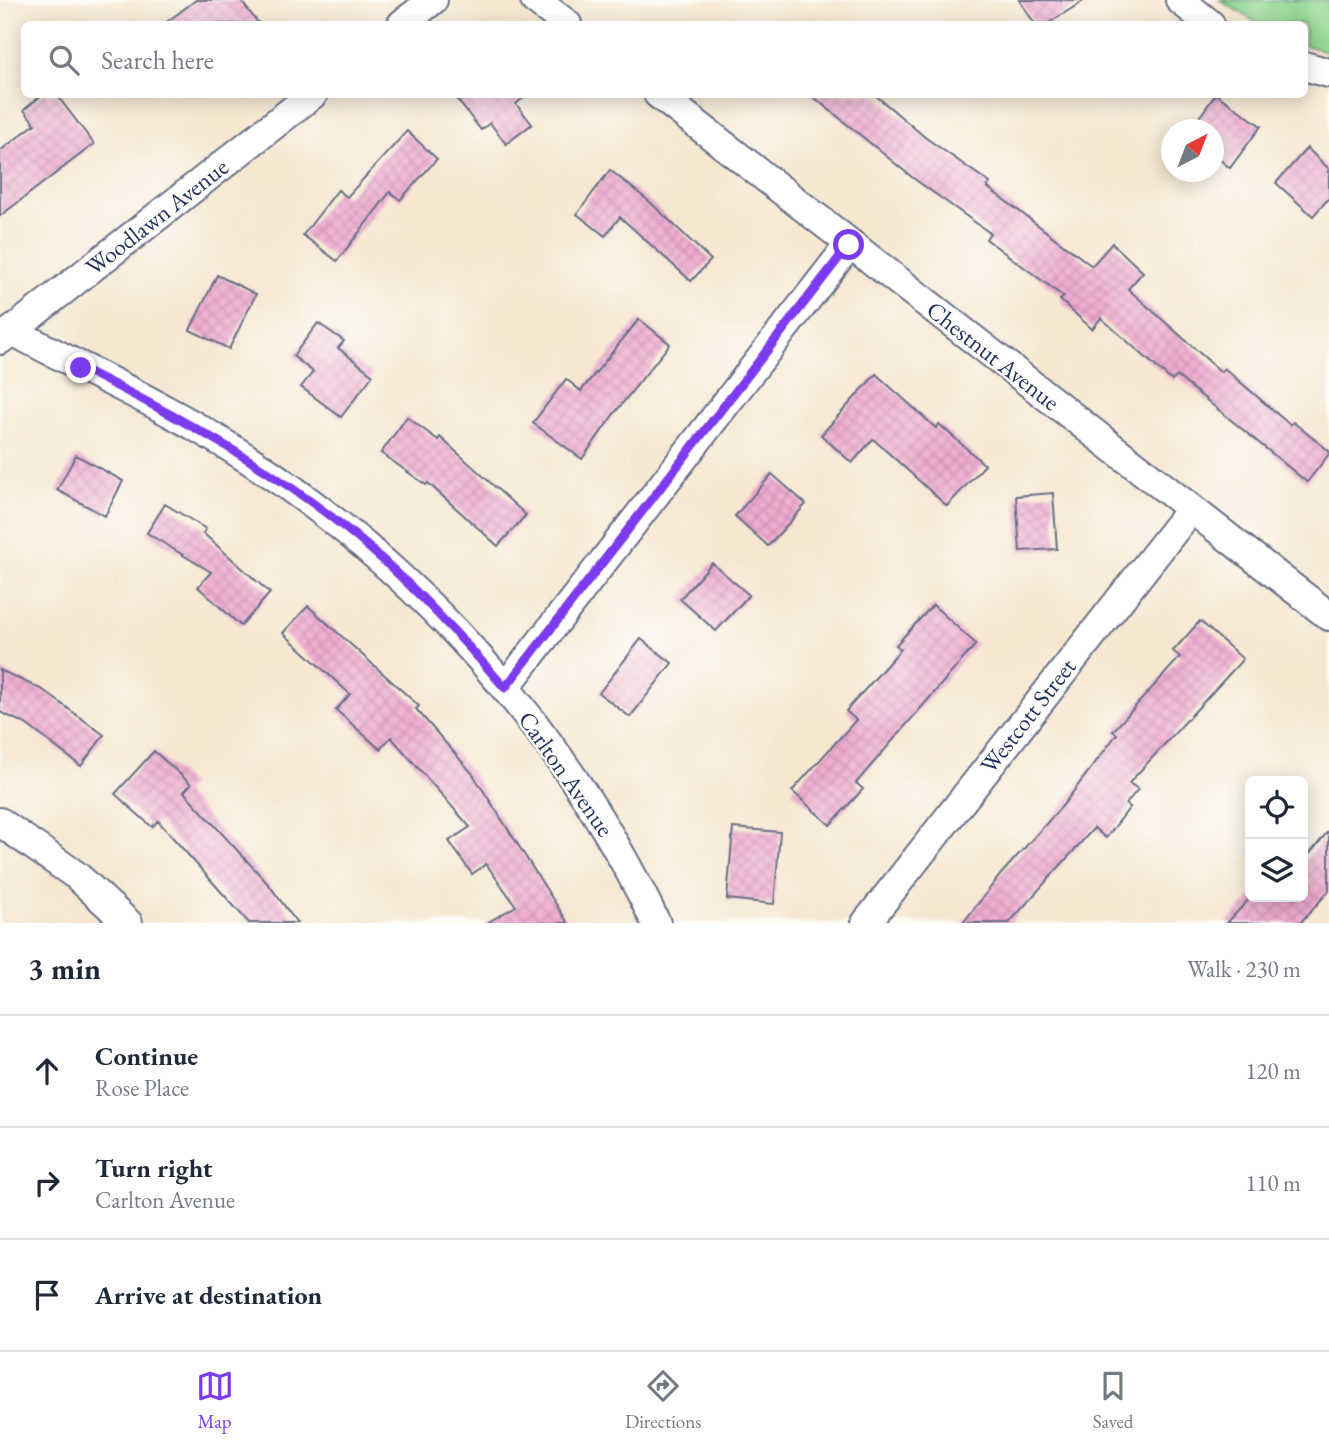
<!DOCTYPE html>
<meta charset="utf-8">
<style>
body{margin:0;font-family:"EB Garamond",serif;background:#f2f2f3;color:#1f2937}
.controls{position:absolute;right:21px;bottom:21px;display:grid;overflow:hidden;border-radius:10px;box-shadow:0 4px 18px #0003}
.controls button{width:63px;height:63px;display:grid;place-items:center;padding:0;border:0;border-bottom:2px solid #e0e1e3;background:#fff;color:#1f2937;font:35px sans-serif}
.compass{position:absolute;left:1161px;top:119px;width:63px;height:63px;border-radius:50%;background:#fff;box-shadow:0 4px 18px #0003;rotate:42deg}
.stop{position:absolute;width:21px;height:21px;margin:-16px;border:5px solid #7c3aed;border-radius:50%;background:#fff}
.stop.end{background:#7c3aed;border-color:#fff;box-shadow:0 2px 7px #0008}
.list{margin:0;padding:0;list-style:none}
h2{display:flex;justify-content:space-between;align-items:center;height:91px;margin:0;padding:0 28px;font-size:30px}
h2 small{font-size:23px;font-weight:400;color:#747a83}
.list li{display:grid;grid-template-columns:46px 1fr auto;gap:21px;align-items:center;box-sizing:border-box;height:112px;padding:0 28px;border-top:2px solid #e0e1e3}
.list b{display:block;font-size:26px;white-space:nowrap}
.list p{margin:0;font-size:23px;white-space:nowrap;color:#747a83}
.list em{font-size:23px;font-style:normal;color:#747a83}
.icon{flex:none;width:38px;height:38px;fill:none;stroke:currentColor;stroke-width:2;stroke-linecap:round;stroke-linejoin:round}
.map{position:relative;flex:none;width:1329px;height:923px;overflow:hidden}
.search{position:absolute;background:#fff;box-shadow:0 4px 18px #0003;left:21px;right:21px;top:21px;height:77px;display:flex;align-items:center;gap:18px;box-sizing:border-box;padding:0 24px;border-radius:10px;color:#747a83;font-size:26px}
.sheet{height:427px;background:#fff}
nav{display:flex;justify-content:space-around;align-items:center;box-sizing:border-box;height:98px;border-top:2px solid #e0e1e3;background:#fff;font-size:19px;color:#747a83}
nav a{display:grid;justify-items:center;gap:4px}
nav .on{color:#7c3aed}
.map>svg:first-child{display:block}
</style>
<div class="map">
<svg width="1329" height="923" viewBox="0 0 1329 923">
<defs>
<pattern id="building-cross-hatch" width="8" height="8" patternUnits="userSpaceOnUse" patternTransform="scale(1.75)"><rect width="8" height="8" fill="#efabd0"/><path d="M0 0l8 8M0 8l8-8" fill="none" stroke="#cc93b5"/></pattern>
</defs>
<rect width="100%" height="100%" fill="#fdfcf7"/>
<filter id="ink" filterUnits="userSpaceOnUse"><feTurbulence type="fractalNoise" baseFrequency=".0143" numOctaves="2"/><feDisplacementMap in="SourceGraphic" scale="14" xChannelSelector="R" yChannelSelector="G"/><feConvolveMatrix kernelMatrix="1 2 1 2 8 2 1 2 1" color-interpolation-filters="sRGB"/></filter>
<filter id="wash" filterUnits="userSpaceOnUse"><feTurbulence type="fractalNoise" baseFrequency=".00686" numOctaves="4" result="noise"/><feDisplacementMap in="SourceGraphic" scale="28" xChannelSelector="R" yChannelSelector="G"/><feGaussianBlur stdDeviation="1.57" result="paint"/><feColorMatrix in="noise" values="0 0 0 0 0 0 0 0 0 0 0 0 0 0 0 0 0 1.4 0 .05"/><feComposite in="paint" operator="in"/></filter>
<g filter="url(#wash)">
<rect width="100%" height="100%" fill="#f6e7d1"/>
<polygon fill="#90d58e" stroke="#568276" stroke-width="2" points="1220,0 1329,0 1329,52 1305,45 1304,24 1259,24"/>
<g id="blocks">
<g fill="url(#building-cross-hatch)">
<polygon points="196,0 240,0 259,24 164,24"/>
<polygon points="1019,0 1085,0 1047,24 1035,24"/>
<polygon points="43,94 56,94 94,144 0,216 0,151 35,124 24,110"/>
<polygon points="453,94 528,94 516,104 532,124 506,144 490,123 481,130"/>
<polygon points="810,94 874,94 926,138 990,183 987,187 1092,266 1112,243 1143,272 1128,289 1221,372 1224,368 1290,425 1293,422 1329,451 1329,454 1307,482 1177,376 1172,381 1101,318 1092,329 1060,300 1064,297 986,239 990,233 913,178"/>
<polygon points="1216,94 1261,126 1230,168 1214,155 1214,130 1190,130"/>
<polygon points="407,131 437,159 400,200 390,192 337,261 303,235 338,190 347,197"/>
<polygon points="1307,148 1329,169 1329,198 1313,216 1276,183"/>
<polygon points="610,170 650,202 711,260 691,281 620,217 605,236 577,214"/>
<polygon points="217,275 256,294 229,349 190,330"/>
<polygon points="639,319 670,344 613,415 582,459 533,423 566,379 581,391"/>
<polygon points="318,323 344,341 338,348 373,375 341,417 301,387 313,372 293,356"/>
<polygon points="876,374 936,428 939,424 985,465 947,506 873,439 852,463 821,435"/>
<polygon points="407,417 438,440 440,437 526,515 498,546 428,483 426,485 381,453"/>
<polygon points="76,455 123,481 105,516 57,490"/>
<polygon points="772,474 806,504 768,546 735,516"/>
<polygon points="1053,493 1057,549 1020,551 1016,496"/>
<polygon points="165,504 206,529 203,533 270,593 241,626 198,587 211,572 147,533"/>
<polygon points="712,563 749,595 716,631 680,599"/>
<polygon points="933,605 976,644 856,783 863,789 830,825 792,791 856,720 846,711 901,649 896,645"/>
<polygon points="308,606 419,706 416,709 472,773 568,923 487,923 516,906 486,864 472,874 449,841 470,827 391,737 380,749 336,710 350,694 283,633"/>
<polygon points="1200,621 1243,659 1129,783 1138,789 1126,804 1130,807 1106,838 1094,828 1009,923 963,923 1001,874 1063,805 1117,734 1113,731 1180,657 1173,651"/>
<polygon points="641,639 672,663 630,717 599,693"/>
<polygon points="0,670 43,690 104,735 81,766 26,724 0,712"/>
<polygon points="154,751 191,784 184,792 269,885 297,923 249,923 158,821 152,827 115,794"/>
<polygon points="733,828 780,832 774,904 727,899"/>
<polygon points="1329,830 1329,891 1300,923 1227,923 1251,897 1303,897 1303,862"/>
</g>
</g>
</g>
<g filter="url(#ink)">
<use href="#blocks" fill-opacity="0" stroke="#686f86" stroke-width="2"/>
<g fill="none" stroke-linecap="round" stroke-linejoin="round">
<g stroke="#686f86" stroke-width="32">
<g id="minor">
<polyline points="535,0 567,24"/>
<polyline points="1180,0 1210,24"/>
<polyline points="402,24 433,0"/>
<polyline points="1304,66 1329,73"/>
<polyline points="658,94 1329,616"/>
<path d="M 12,331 C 85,370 162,404 231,448 C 414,563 563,728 656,923"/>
<polyline points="0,340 313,94"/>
<polyline points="505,688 849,245"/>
<polyline points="0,822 77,876 128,923"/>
<polyline points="866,923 1191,509"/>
</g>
</g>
<use href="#minor" stroke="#fff" stroke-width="28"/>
</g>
</g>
<g fill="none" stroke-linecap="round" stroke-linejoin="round" filter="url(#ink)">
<path stroke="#7c3aed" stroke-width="9" d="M 81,368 C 187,421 294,479 383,560 C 427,600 466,643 505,688 L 849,245"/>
</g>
<g text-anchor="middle" stroke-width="5" stroke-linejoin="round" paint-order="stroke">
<g font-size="24" fill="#1b2f5e" stroke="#fdfcf7">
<text transform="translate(157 217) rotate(-38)" y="8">Woodlawn Avenue</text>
<text transform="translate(993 356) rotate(38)" y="8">Chestnut Avenue</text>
<text transform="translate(1028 716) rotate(-52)" y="8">Westcott Street</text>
<text transform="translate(566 774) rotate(55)" y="8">Carlton Avenue</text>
</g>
</g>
</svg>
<div class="controls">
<button><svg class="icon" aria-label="locate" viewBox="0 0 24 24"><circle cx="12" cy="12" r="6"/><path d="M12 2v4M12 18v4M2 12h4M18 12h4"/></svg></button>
<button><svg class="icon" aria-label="layers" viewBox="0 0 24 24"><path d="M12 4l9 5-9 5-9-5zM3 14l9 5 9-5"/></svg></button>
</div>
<svg class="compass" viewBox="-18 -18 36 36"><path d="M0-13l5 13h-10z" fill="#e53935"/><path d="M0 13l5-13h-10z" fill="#747a83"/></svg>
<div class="stop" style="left:849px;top:245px"></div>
<div class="stop end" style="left:81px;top:368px"></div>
<div class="search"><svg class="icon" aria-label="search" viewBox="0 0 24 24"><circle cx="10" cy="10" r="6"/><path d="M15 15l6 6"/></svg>Search here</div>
</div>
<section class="sheet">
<h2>3 min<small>Walk · 230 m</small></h2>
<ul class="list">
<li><svg class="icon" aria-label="ahead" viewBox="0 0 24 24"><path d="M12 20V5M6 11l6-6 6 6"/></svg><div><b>Continue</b><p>Rose Place</p></div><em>120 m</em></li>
<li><svg class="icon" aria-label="right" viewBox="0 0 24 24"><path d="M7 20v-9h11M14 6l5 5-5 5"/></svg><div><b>Turn right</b><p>Carlton Avenue</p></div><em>110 m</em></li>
<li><svg class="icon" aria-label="arrive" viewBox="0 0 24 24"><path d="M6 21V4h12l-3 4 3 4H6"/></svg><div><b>Arrive at destination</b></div></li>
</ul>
</section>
<nav>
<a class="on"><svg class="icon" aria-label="map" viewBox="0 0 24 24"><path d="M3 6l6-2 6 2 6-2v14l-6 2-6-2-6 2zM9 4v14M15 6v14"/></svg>Map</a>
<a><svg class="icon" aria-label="directions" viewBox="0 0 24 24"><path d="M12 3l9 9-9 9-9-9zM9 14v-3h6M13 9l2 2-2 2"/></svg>Directions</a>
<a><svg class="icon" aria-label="saved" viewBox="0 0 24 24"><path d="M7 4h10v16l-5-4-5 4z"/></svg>Saved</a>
</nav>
